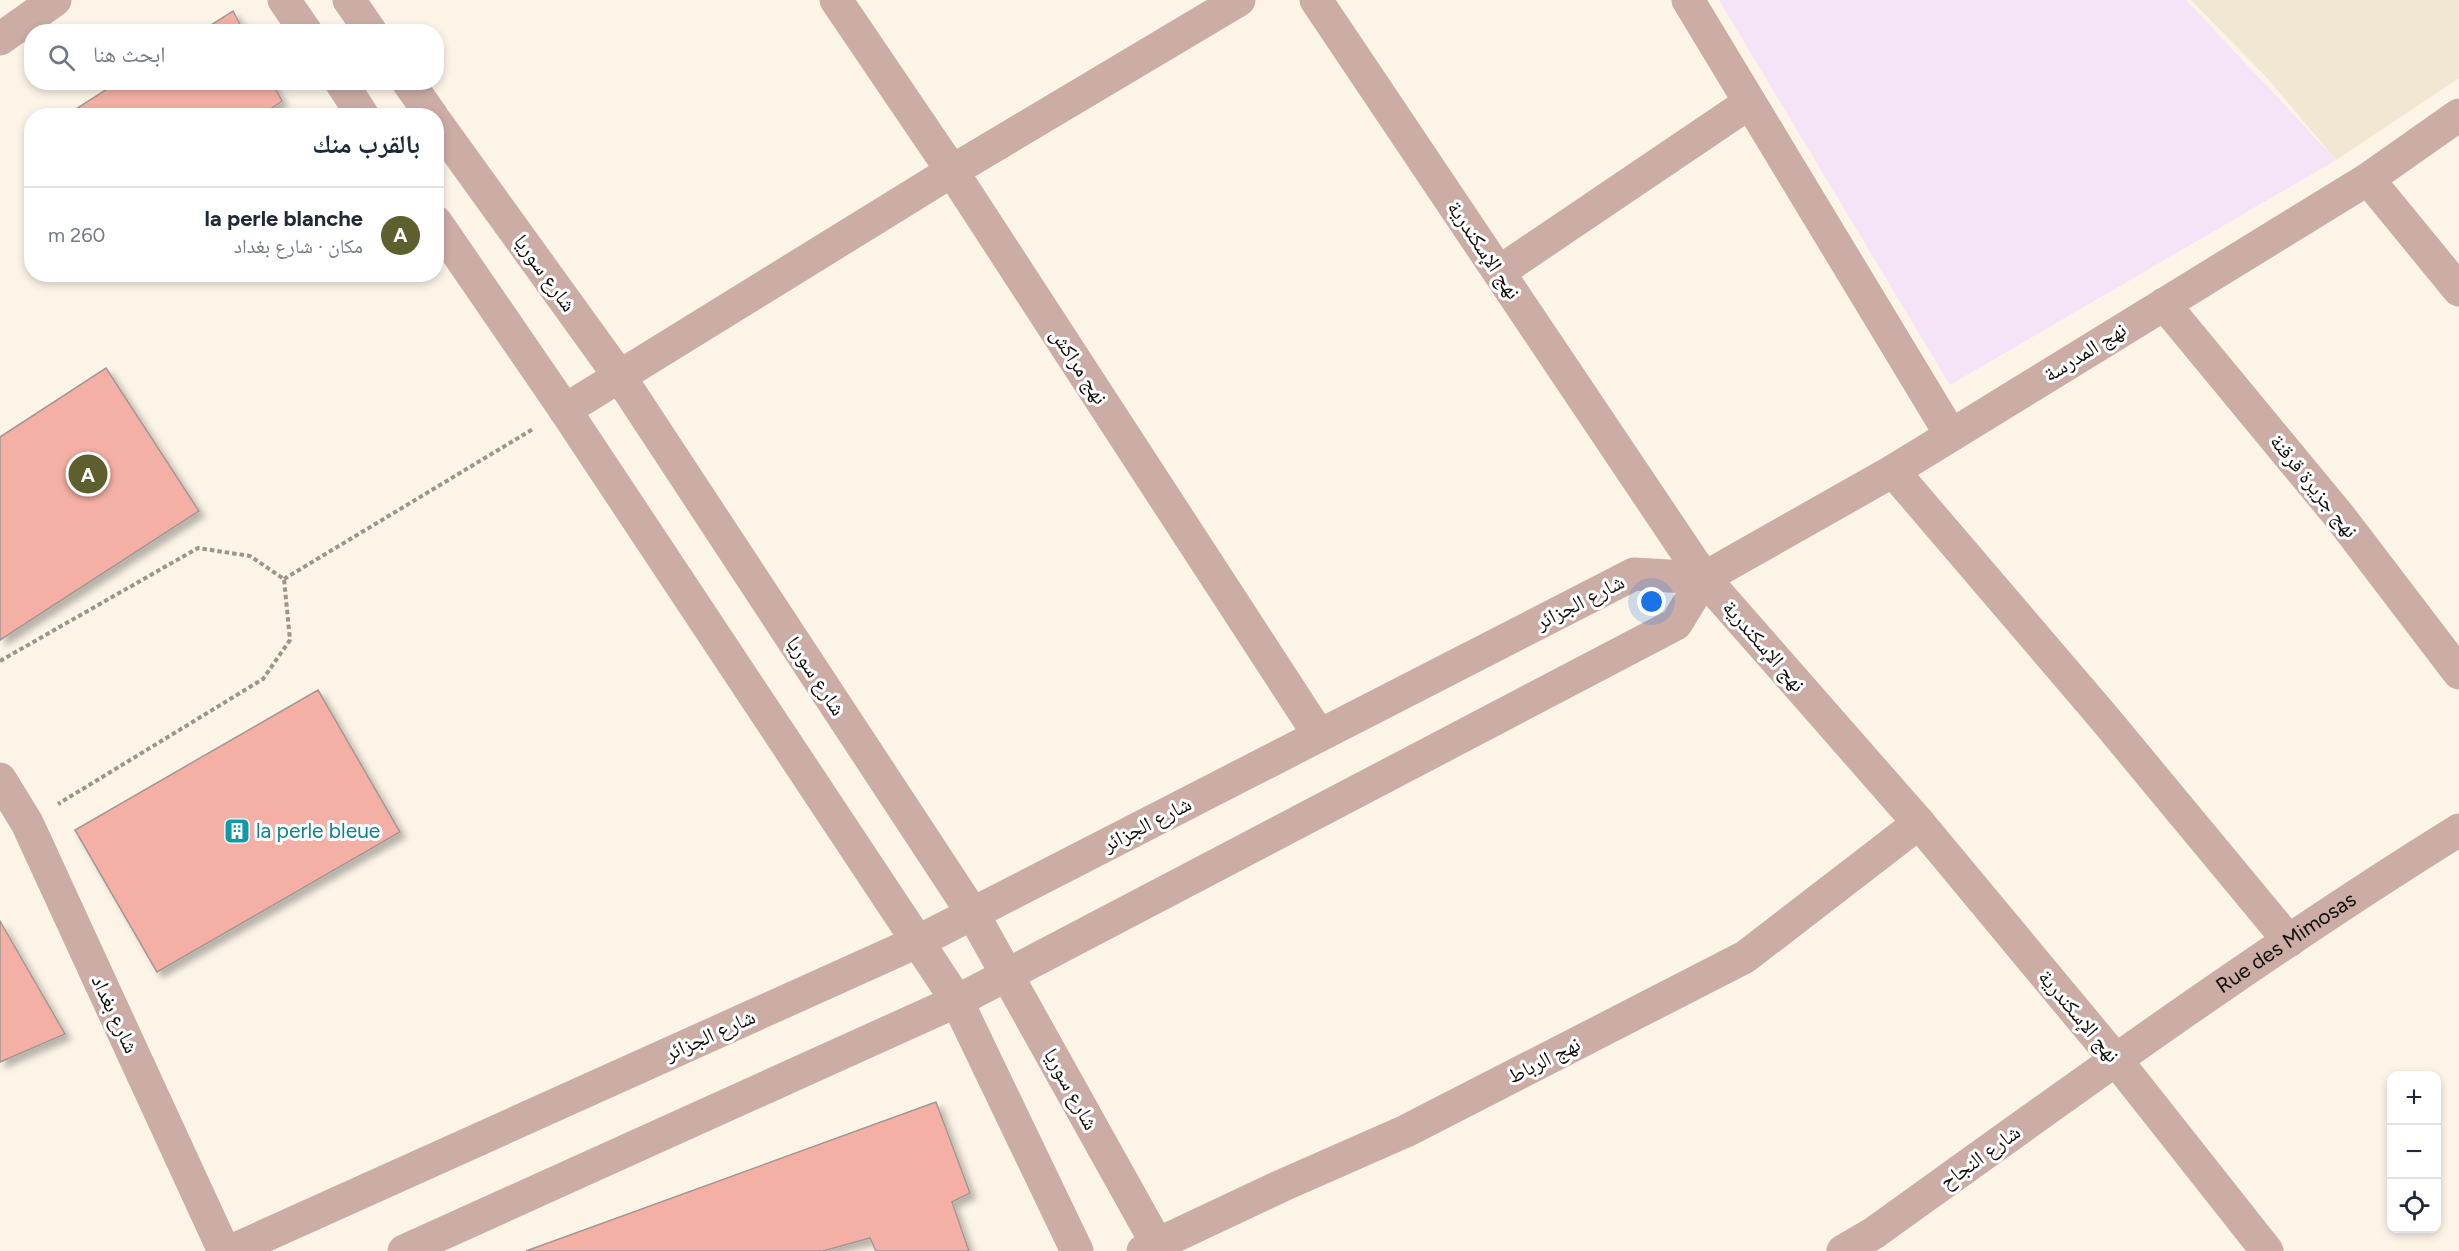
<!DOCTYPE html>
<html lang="ar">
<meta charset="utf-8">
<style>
body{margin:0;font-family:Figtree,"Noto Naskh Arabic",sans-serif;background:#f6f6f7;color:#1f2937;direction:rtl}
.controls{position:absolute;right:18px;bottom:18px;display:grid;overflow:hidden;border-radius:12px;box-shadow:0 3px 9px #0003}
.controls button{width:54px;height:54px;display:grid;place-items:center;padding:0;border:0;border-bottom:2px solid #e0e1e3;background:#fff;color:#1f2937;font:30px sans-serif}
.you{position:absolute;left:1652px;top:602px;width:21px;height:21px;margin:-15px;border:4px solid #fff;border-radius:50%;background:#1a73e8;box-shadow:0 0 0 9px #1a73e833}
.badge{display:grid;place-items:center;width:39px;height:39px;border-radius:50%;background:#5d602e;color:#fff;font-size:20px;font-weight:700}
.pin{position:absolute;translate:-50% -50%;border:3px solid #fff;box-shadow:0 2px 6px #0006}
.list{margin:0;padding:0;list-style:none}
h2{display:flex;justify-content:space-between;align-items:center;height:78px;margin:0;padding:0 24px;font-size:26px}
h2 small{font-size:20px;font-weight:400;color:#747a83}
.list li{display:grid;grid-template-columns:39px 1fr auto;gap:18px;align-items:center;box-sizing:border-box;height:96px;padding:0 24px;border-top:2px solid #e0e1e3}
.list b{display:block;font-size:22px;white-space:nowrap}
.list p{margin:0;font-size:20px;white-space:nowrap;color:#747a83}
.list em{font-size:20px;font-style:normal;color:#747a83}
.icon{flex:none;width:33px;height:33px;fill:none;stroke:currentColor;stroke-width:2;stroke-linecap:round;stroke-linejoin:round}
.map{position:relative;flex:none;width:2459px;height:1251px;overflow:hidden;direction:ltr}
.search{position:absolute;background:#fff;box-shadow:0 3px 9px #0003;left:24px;top:24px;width:420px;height:66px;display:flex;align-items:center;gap:15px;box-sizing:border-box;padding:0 21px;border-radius:24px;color:#747a83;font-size:22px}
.panel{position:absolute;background:#fff;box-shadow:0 3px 9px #0003;left:24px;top:108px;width:420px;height:174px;border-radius:24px;direction:rtl}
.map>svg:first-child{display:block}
</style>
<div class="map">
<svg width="2459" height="1251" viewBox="0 0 2459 1251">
<defs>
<filter id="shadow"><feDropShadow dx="5.5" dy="5.5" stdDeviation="3" flood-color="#0004"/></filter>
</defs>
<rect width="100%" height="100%" fill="#fbf4e7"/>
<polygon fill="#f2e7d3" points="2191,0 2459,0 2459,78 2336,160 2269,80"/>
<polygon fill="#f5e4f7" points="1719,0 2186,0 2336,160 1950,385"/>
<g fill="#f4b0a4" stroke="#a59693" stroke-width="1.5" filter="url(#shadow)">
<polygon points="233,11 244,32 200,32"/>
<polygon points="118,82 272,82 282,101 260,116 65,116"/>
<polygon points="106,368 199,511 0,640 0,437"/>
<polygon points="318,690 400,832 157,972 75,830"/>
<polygon points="0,921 65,1034 0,1062"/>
<polygon points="936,1102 970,1193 952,1202 969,1251 876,1251 870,1238 823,1251 526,1251"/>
</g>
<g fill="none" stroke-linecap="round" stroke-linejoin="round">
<g stroke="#9b968c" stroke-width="4" stroke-dasharray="4.5 3" stroke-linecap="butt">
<polyline points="284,579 533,429"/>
<polyline points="0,661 198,548 250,556 284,579 290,640 263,679 58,804"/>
</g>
<g stroke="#cbada5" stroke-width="33">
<polyline points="284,0 306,32"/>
<polyline points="349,0 371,32"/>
<polyline points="836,0 952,171 1319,735"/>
<polyline points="1316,0 1704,578 1919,823 2116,1060 2267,1251"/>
<polyline points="1688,0 1951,435"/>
<polyline points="0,39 55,0"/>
<polyline points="341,82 363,116"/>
<polyline points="408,82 432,116"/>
<polyline points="436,122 620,377 973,914 1161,1251"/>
<polyline points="2368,179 2459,290"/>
<polyline points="436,222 565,410 957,1001 1077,1251"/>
<polyline points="1499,272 1749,103"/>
<polyline points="2164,304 2340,517 2459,673"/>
<polyline points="565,410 952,171 1239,0"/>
<polyline points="1893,471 2105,719 2289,941"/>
<polyline points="0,779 27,823 224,1251"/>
<polyline points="231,1251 919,941 1634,574 1704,578"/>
<polyline points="404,1251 957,1001 1676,624 1704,578 1893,471 2368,179 2459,115"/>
<polyline points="1143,1251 1281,1186 1406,1131 1745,957 1919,823"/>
<path id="s1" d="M 1843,1251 L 1874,1233 C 2066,1095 2258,955 2459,830"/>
</g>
</g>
<defs>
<g id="building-square" transform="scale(1.35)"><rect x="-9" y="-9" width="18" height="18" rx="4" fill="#0f9aa8" stroke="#fff"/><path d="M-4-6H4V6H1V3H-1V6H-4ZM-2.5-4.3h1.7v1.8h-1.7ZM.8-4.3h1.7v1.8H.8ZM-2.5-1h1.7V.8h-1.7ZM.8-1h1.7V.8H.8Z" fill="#fff"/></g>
</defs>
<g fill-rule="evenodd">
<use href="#building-square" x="237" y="831"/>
</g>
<g text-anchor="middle" stroke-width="6" stroke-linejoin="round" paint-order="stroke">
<g font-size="21" fill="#100e0a" stroke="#fff">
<text transform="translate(1484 250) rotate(56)" y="7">نهج الإسكندرية</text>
<text transform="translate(545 273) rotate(54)" y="7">شارع سوريا</text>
<text transform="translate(2085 352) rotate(-32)" y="7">نهج المدرسة</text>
<text transform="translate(1079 366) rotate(57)" y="7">نهج مراكش</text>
<text transform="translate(2314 486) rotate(51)" y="7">نهج جزيرة قرقنة</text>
<text transform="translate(1580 602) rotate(-27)" y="7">شارع الجزائر</text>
<text transform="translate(1764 646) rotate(49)" y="7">نهج الإسكندرية</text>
<text transform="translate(816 676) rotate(57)" y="7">شارع سوريا</text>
<text transform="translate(1147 824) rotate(-27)" y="7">شارع الجزائر</text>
<text dy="7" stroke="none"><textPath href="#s1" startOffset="540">Rue des Mimosas</textPath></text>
<text transform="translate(115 1014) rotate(65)" y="7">شارع بغداد</text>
<text transform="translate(2079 1016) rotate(50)" y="7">نهج الإسكندرية</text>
<text transform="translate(710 1035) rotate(-24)" y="7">شارع الجزائر</text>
<text transform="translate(1544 1060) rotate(-27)" y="7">نهج الرباط</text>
<text transform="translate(1071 1089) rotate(61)" y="7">شارع سوريا</text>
<text transform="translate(1980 1157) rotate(-36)" y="7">شارع النجاح</text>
</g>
<g font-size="21" fill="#0d838f" stroke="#fff" text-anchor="start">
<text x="256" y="838">la perle bleue</text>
</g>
</g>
</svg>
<div class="controls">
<button>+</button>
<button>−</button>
<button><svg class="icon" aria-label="locate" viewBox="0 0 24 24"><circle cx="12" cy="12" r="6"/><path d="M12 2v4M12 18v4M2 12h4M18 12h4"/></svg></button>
</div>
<div class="you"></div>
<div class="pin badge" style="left:88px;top:474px">A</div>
<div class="search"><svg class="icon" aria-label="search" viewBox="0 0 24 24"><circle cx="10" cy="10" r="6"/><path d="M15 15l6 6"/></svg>ابحث هنا</div>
<section class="panel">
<h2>بالقرب منك<small></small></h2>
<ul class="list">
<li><span class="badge">A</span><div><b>la perle blanche</b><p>مكان · شارع بغداد</p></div><em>260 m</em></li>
</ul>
</section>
</div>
